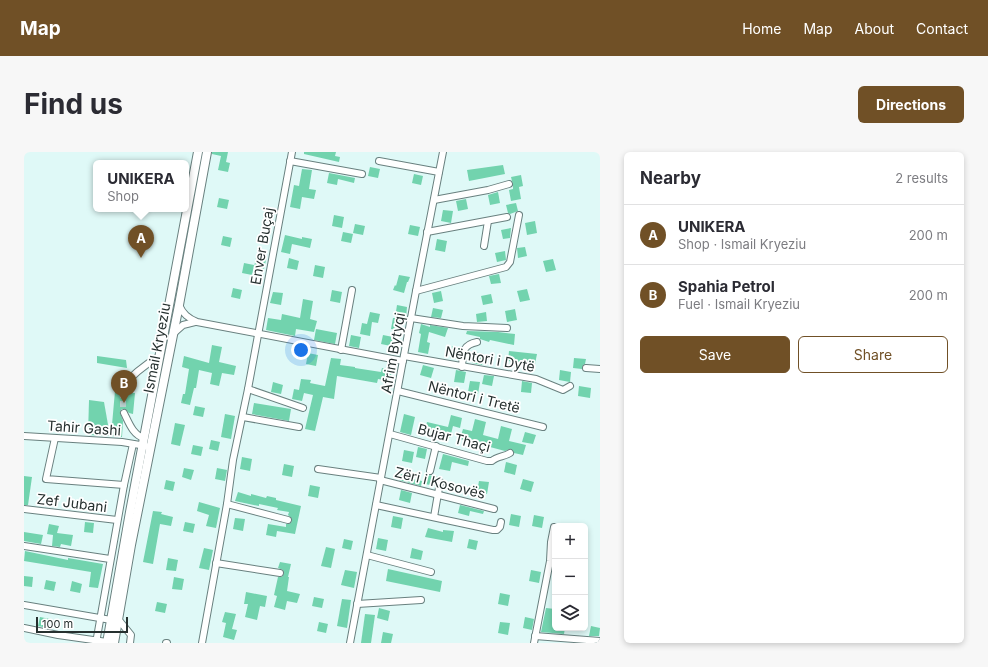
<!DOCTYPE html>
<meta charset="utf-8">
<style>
body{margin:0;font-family:Inter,sans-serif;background:#f7f7f7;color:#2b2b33}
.controls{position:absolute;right:12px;bottom:12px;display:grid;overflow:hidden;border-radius:6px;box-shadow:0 2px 6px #0003}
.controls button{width:36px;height:36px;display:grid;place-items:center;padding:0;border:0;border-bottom:1px solid #e1e1e2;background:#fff;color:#2b2b33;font:20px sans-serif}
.scale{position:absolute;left:12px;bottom:10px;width:92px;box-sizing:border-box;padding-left:4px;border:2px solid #26302f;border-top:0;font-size:11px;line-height:14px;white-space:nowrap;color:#26302f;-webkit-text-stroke:3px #fff;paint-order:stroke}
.you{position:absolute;left:277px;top:198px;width:14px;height:14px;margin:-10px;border:3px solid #fff;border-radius:50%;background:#1a73e8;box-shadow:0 0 0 6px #1a73e833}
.badge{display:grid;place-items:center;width:26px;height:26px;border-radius:50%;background:#705026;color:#fff;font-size:13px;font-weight:700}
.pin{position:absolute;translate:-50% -33px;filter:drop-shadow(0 1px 2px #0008)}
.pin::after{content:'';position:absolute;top:21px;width:14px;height:12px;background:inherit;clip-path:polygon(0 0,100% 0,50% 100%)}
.popup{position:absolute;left:69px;top:8px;width:96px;height:52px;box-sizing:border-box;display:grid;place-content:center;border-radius:6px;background:#fff;filter:drop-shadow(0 1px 3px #0005);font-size:13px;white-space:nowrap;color:#7c7c81}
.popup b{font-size:15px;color:#2b2b33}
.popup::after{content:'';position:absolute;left:50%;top:100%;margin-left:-8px;border:8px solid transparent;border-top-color:#fff}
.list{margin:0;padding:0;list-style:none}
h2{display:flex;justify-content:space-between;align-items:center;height:52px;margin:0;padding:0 16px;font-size:17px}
h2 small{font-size:13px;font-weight:400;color:#7c7c81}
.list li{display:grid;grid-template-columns:26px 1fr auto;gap:12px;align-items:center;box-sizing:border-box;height:60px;padding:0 16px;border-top:1px solid #e1e1e2}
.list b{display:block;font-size:15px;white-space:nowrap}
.list p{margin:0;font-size:13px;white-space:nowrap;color:#7c7c81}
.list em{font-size:13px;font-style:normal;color:#7c7c81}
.actions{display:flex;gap:8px;padding:12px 16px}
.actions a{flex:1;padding:9px 0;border:1px solid #705026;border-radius:6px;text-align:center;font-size:14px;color:#705026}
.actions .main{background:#705026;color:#fff}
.icon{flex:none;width:22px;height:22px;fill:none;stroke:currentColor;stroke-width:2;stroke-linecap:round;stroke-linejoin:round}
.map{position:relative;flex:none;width:576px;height:491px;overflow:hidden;border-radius:6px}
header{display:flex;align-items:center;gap:24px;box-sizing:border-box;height:56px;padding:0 20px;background:#705026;color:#fff}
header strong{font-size:19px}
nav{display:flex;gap:22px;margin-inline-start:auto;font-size:14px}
.intro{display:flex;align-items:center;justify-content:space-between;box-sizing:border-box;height:96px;padding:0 24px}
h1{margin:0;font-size:28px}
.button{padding:10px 18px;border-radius:6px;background:#705026;color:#fff;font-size:14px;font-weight:700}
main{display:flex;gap:24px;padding:0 24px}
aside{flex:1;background:#fff;border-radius:6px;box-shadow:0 2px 6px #0003}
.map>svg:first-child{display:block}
</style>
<header>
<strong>Map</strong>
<nav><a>Home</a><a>Map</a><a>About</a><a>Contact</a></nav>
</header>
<div class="intro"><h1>Find us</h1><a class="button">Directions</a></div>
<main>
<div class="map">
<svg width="576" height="491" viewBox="0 0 576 491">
<rect width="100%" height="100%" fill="#dff9f7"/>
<g fill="#72d3ae">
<polygon points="188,0 204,0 202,10 206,11 204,20 194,18 197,4 188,2"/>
<polygon points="280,0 312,0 311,4 316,5 315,10 280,2"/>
<polygon points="479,13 481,22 445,29 443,18"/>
<polygon points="346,15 356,17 354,26 344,24"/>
<polygon points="278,17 288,18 285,37 292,38 290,47 278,45 276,57 266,55 270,33 275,34"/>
<polygon points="305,21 331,26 330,31 314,27 313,33 303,31"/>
<polygon points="390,22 399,24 397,33 388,31"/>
<polygon points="497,23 499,34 495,35 497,47 487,49 485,38 489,37 489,33 487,25"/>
<polygon points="474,40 476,51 466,53 464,43"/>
<polygon points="195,46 205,48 203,57 193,55"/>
<polygon points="442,47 444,57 434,59 432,49"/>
<polygon points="492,51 494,59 486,62 484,61 482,53"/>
<polygon points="419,58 429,59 427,71 417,69"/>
<polygon points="310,63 320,65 318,76 308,74"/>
<polygon points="511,69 513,81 503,83 501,71"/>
<polygon points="331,72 341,74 339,83 329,81"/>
<polygon points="386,73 396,75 394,84 384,82"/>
<polygon points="487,76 486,86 479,87 477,78"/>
<polygon points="319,80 329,82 327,91 317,89"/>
<polygon points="261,83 278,87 278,85 288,87 286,96 268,92 266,102 257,100"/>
<polygon points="199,84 208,86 206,95 197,93"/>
<polygon points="413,87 423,89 421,100 411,98"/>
<polygon points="501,95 503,104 494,106 493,96"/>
<polygon points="481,99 482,108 473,110 471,101"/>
<polygon points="232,106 242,108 240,117 230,115"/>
<polygon points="265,106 275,109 273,118 263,116"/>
<polygon points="529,107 532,118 522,120 519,109"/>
<polygon points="220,111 230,113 228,123 218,121"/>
<polygon points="291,113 301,115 299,126 289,124"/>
<polygon points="475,122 477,131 467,132 465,124"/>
<polygon points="375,123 386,125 384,130 383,130 380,141 369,138 371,133 372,134"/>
<polygon points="209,136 218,138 216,147 207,145"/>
<polygon points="503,137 506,148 496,150 493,139"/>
<polygon points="308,138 318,140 316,151 306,149"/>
<polygon points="417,139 419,149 410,151 408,141"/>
<polygon points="249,140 259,141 257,153 246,151"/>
<polygon points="467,142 469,151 459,153 457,144"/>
<polygon points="279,147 289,149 286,167 293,169 290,180 272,177 271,184 242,178 244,166 257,168 258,162 276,166"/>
<polygon points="373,153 383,155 382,166 380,166 377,179 367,177 369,166 371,166"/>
<polygon points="409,156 419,158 417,166 407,165"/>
<polygon points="491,157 493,168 483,170 481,159"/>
<polygon points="346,160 356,162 354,171 348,170 346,184 336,182 338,171 343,172"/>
<polygon points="462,160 463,169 453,170 452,162"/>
<polygon points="397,172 406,175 406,173 424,176 421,185 405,180 403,190 406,191 404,202 394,200 397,182 395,181"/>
<polygon points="292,177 313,181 311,192 290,188"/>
<polygon points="443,179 474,180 491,182 490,193 466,188 465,190 456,187 456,185 442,182"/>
<polygon points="327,183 337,185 335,196 325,194"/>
<polygon points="359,183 369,185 367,194 357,192"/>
<polygon points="188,193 198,195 195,210 212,214 210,223 198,221 195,234 186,232 188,221 175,218 172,236 170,236 166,253 157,251 159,242 161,242 165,217 158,215 160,204 185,211"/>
<polygon points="428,194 436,196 434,207 426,206"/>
<polygon points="485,199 513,202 511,212 484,209"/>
<polygon points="450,200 460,202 458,213 448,211"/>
<polygon points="284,201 294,203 292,214 282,212"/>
<polygon points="73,204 102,208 103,216 73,211"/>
<polygon points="307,206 317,207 316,213 331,215 331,216 357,220 358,216 368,218 366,229 354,227 353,231 313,224 310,247 299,245 291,279 281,277 289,243 280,241 278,249 268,247 270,237 275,238 277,227 287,228 286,231 301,234"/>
<polygon points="550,206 562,207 561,212 559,213 558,217 549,216"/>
<polygon points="399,213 410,216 407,226 396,223"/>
<polygon points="432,218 442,220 440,231 430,230"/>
<polygon points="536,218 547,220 546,230 535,228"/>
<polygon points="460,223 470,224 468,234 458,232"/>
<polygon points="446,229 456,230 454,242 444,240"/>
<polygon points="498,229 508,231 507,241 497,240"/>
<polygon points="249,230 259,233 257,242 247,240"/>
<polygon points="555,234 567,236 566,246 554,244"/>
<polygon points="91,239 95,240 96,243 98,244 102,243 103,241 111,241 109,262 105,261 101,257 98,257 96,260 99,269 98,285 87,284"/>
<polygon points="65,248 80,250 86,284 64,283"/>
<polygon points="230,251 267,257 265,269 228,262"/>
<polygon points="171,254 181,256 179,265 169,263"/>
<polygon points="201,262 211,264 207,287 197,285"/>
<polygon points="380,262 391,265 387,283 376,280"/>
<polygon points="427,263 438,266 436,276 429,274 426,286 400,280 403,270 424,275"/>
<polygon points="451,267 462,270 459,283 474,287 477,274 488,277 485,289 502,293 499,303 490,301 486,297 481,299 436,287 439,277 448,279"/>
<polygon points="151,271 161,273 156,294 147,292"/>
<polygon points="501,280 512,283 509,292 498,290"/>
<polygon points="187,288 196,290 194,299 185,297"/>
<polygon points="169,293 179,295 177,304 167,302"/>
<polygon points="394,295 403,297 401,307 392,305"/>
<polygon points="380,298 390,300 388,311 378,309"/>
<polygon points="419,302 445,309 444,314 428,310 426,319 415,317"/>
<polygon points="218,305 228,307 226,319 216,317"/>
<polygon points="482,310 493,313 491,323 480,320"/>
<polygon points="260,312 270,314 268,325 258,323"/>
<polygon points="160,316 170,318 167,328 158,325"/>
<polygon points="193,316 203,318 201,329 191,327"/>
<polygon points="376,322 386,324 385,326 398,329 397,334 375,328"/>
<polygon points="404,323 415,325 412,329 411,334 401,332"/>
<polygon points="0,324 8,325 4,353 0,353"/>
<polygon points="499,327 510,330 507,340 496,337"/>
<polygon points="142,328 151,330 149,339 140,337"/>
<polygon points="455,329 465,330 463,342 453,340"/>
<polygon points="286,333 296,335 294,346 284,344"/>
<polygon points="377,338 388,341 386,351 375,348"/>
<polygon points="214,340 227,344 227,342 242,346 243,344 252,346 252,348 277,354 271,382 253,379 252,385 242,383 244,372 262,375 262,372 267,371 268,367 264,363 265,360 253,358 254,356 235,352 235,354 211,349"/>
<polygon points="175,350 196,356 192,376 182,374 185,363 173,359"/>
<polygon points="436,353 460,359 459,362 446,359 445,364 434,361"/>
<polygon points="129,359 138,360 137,362 149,365 147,374 136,372 129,412 119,410"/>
<polygon points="487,362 497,364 495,375 485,373"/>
<polygon points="510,363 520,365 518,376 508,374"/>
<polygon points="369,364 379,366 377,377 367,375"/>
<polygon points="211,366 221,367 219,379 209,377"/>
<polygon points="61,370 70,371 69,381 60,380"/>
<polygon points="161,370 171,372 169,381 159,379"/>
<polygon points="25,372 35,374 33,381 49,383 47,394 37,392 36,395 28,394 29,383 23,382"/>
<polygon points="404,376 419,380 419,378 430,379 428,390 401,385"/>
<polygon points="0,380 19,383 17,392 0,389"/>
<polygon points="354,386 364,388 362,399 352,397"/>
<polygon points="320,387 329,389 327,398 318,396"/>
<polygon points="445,387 454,389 452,398 443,396"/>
<polygon points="302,395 311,397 307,416 297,414"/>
<polygon points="180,396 189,398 185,418 175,416"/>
<polygon points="388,396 399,399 397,408 386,406"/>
<polygon points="1,399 44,408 44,406 79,412 74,436 65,435 67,420 0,409"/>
<polygon points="144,406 154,408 152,419 142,418"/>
<polygon points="256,410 267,412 264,425 265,425 263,439 276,442 273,451 263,449 261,458 250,455 253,444 250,443 254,425 258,425 260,421 259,418 254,416"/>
<polygon points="364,417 418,429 416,440 362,429"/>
<polygon points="321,418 333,420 330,436 317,433"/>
<polygon points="507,418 517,420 515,431 505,429"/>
<polygon points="0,424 9,425 8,435 0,434"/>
<polygon points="150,425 160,427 158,438 148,437"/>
<polygon points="22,428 32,430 30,439 20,437"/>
<polygon points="48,429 58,432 56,441 46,439"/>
<polygon points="222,440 243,444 241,455 236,454 233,468 221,465 224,452 220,452"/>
<polygon points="476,441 486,443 484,454 474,452"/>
<polygon points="290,445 300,447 298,456 288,454"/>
<polygon points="318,447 327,448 323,476 313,474"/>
<polygon points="133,450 143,452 141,461 131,459"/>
<polygon points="355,456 366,459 364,469 353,466"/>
<polygon points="522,456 531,457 531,476 541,476 540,482 517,480"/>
<polygon points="201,460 212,462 208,477 213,478 210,488 199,485 202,471 198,470"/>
<polygon points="341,462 351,463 347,491 337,491"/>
<polygon points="16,465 26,467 24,476 14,474"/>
<polygon points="501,465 510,467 508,478 499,476"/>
<polygon points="295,470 304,472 302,481 293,479"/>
<polygon points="476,470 486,471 484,483 474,481"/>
<polygon points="567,474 576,476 575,484 565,484"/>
<polygon points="359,480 369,482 367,491 357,491"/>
</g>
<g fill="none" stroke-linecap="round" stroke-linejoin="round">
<polyline stroke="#bad1cf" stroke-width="6" stroke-dasharray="6 3" stroke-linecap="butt" points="99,240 99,257 100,261"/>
<g stroke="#69807f" stroke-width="8">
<g id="minor">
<polyline points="266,9 338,22"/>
<polyline points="355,9 415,20"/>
<polyline points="410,48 464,38 485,32"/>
<polyline points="403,80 483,65"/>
<polyline points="460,94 464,69"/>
<polyline points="392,139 482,115 486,110 495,63"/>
<path d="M 155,153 C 159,162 164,166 173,170 L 379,209"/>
<polyline points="387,166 439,174 483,176"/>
<polyline points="150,181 159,173 171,170"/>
<polyline points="317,198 328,138"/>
<polyline points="380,204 512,227 539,238 546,234"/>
<path d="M 438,215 C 439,201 438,193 453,190"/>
<polyline points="562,216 576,217"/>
<polyline points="224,237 279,256"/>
<polyline points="374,239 519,275"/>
<path d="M 99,240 C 100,227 125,210 136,204"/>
<path d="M 100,261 C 105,271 109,283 120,286"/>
<polyline points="219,265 275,275"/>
<path d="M 366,282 L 463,309 L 468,309 C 473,304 480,305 486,301"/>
<polyline points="0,284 98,290 122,294"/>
<polyline points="31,286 22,327 100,333"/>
<polyline points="294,317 357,326"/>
<polyline points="406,319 412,294"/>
<polyline points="356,328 470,357"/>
<polyline points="203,352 264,368"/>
<polyline points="352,353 469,378 473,378 476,375 477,370"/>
<polyline points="0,357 93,368"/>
<polyline points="410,365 416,330"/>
<polyline points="0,394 86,407"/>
<polyline points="343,403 407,420"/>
<polyline points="192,411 256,421"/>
<polyline points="333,452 397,448"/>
<polyline points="0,453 87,468"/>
<polyline points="94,467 107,483 106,491"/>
<polyline points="0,476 34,483 83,490"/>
<polyline points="511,484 576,489"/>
<polyline points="72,491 100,333 109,292"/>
<polyline points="142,491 143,491"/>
<polyline points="178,491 203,352 209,308 224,237 268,0"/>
<polyline points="326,491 392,139 419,0"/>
<polyline points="510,491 526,409 527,390 530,375"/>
</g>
</g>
<g stroke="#69807f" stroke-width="10">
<g id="major">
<polyline points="83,491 106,360 174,0"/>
<polyline points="90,491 107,393 155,153 183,0"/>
</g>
</g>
<use href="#minor" stroke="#fff" stroke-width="6"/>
<use href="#major" stroke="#fff" stroke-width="8"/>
</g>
<g text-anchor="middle" stroke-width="3.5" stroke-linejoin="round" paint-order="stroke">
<g font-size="14" fill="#26302f" stroke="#fff">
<text transform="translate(238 94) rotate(-80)" y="5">Enver Buçaj</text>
<text transform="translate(133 196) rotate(-79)" y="5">Ismail Kryeziu</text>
<text transform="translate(369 201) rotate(-80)" y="5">Afrim Bytyqi</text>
<text transform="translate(466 207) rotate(10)" y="5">Nëntori i Dytë</text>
<text transform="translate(450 245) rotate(14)" y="5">Nëntori i Tretë</text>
<text transform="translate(60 276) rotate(4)" y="5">Tahir Gashi</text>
<text transform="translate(430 286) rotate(15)" y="5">Bujar Thaçi</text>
<text transform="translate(416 331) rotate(14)" y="5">Zëri i Kosovës</text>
<text transform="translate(48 351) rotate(7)" y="5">Zef Jubani</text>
</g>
</g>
</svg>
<div class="controls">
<button>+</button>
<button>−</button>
<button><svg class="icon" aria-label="layers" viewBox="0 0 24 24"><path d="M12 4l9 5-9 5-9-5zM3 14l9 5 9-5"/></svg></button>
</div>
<div class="scale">100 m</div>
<div class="you"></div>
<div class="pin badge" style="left:117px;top:106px">A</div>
<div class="popup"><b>UNIKERA</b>Shop</div>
<div class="pin badge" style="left:100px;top:251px">B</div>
</div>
<aside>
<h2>Nearby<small>2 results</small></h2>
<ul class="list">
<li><span class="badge">A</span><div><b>UNIKERA</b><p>Shop · Ismail Kryeziu</p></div><em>200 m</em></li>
<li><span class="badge">B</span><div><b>Spahia Petrol</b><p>Fuel · Ismail Kryeziu</p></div><em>200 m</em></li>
</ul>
<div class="actions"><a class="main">Save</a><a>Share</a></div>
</aside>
</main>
